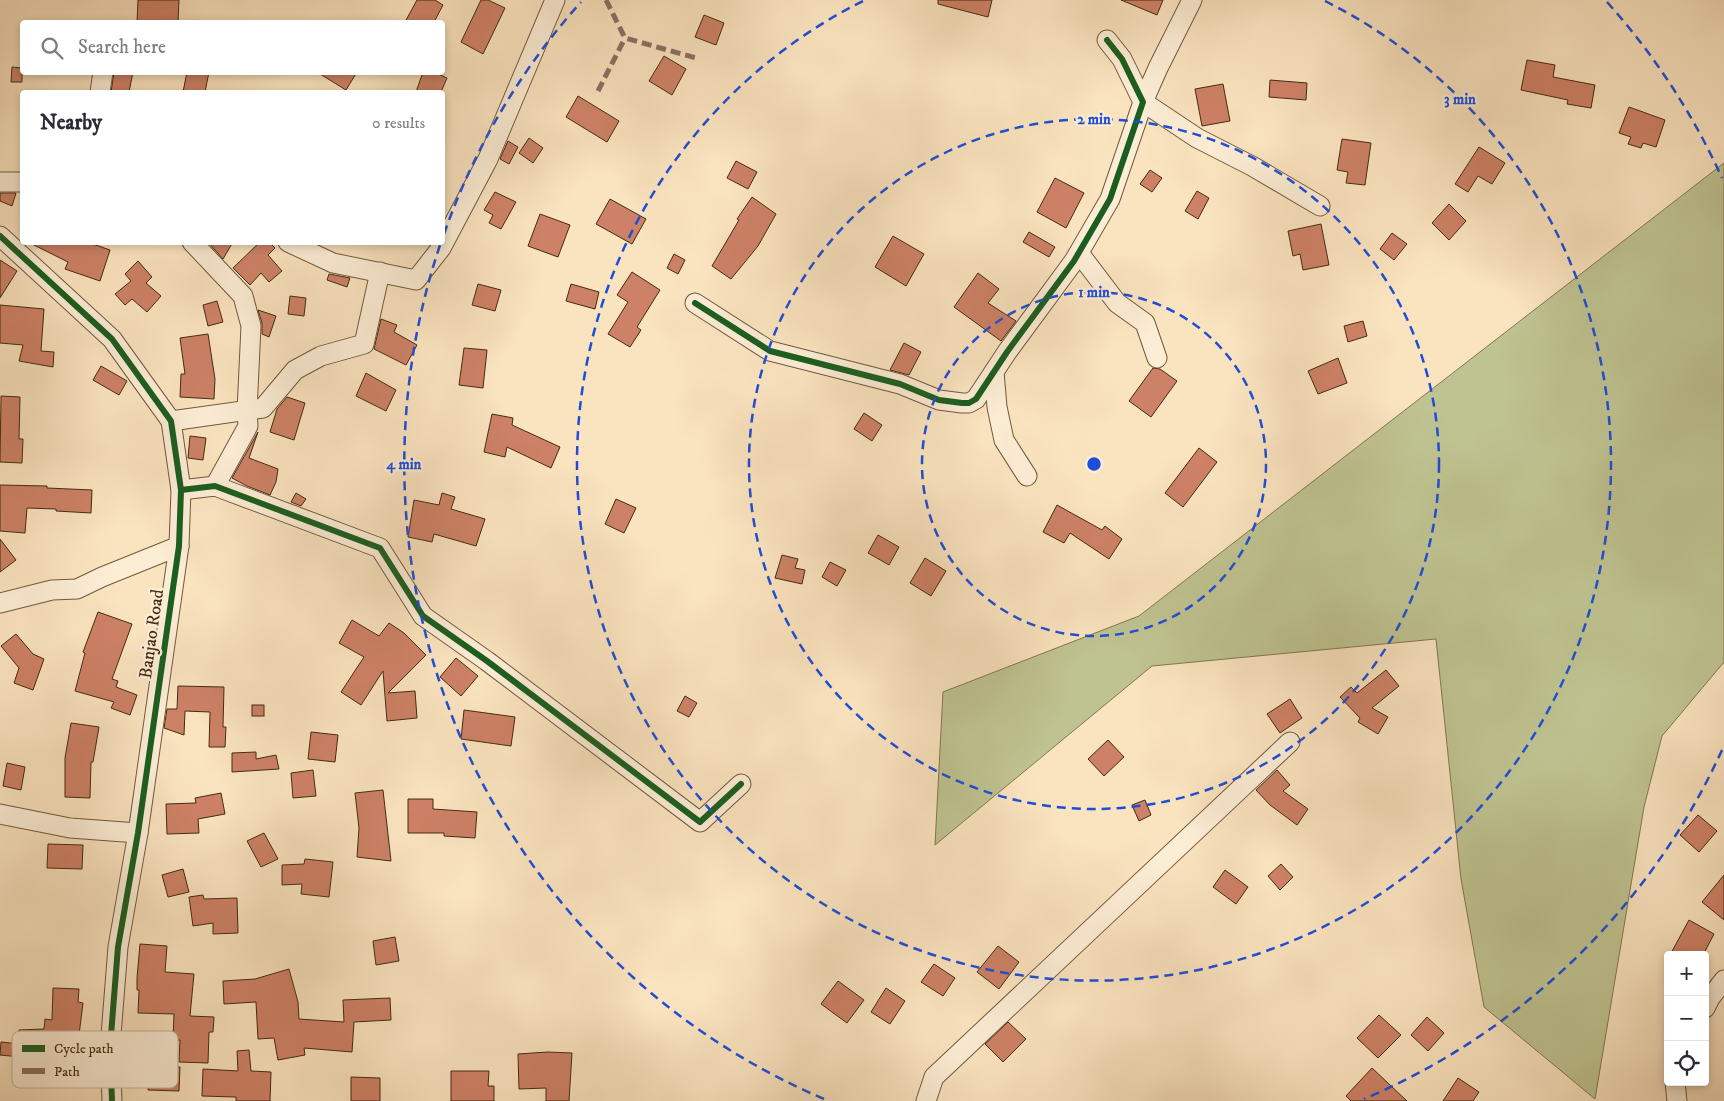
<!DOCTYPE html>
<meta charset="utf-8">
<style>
body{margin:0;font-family:"IM FELL DW Pica",serif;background:#f2f2f3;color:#2b2b33}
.controls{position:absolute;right:15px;bottom:15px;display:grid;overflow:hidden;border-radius:5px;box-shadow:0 2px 8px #0003}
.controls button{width:45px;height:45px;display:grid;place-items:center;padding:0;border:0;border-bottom:1px solid #e1e1e2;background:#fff;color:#2b2b33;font:25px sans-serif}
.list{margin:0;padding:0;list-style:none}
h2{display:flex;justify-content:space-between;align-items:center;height:65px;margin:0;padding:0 20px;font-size:21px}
h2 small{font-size:16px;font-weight:400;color:#7c7c81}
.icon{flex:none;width:28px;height:28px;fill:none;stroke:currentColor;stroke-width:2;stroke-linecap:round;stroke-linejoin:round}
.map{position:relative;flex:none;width:1724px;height:1101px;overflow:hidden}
.search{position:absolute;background:#fff;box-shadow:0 2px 8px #0003;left:20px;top:20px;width:425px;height:55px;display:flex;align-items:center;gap:12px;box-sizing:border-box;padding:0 18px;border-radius:5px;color:#7c7c81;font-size:19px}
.panel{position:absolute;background:#fff;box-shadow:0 2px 8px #0003;left:20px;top:90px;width:425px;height:155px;border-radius:5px}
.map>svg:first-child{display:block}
</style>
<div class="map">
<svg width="1724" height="1101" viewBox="0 0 1724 1101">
<rect width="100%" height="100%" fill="#fae3bf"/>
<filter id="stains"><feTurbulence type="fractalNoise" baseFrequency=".004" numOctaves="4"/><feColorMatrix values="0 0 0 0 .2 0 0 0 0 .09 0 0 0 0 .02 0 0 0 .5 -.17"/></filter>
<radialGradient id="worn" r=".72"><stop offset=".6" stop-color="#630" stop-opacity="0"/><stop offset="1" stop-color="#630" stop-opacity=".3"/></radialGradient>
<polygon fill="#bfc391" stroke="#827750" points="1724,163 1724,662 1662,736 1644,807 1595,1099 1484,1007 1461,879 1436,639 1152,666 935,845 943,692 1139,616"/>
<g fill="#cd8166" stroke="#442b10">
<polygon points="138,0 179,0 178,22 137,22"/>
<polygon points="417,0 435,0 443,5 434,22 405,22"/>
<polygon points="481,0 488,0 505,8 483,54 461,42"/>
<polygon points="938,0 992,0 988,17 938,4"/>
<polygon points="1121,0 1163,0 1157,15"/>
<polygon points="704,15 724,23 716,45 695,37"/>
<polygon points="664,56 686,69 672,95 649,81"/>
<polygon points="1527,60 1555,65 1553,77 1595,85 1591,108 1567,104 1568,100 1521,90"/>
<polygon points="12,67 22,68 22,82 11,82"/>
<polygon points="114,72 133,72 129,92 111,92"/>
<polygon points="187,72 209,72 205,92 183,92"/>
<polygon points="317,72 357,72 346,90"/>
<polygon points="423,72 434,72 447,78 441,92 416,92"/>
<polygon points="1270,80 1307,83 1306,100 1269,97"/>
<polygon points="1223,84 1230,121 1202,126 1195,89"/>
<polygon points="578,96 619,121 607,142 566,117"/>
<polygon points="1629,107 1665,120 1656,147 1643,143 1641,148 1628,144 1631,137 1619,133"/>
<polygon points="529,138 543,148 533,163 519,153"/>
<polygon points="1342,139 1371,143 1365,185 1346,183 1348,172 1337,170"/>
<polygon points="508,141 518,147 509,164 500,159"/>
<polygon points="1479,147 1505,163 1492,184 1478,176 1468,192 1455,184"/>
<polygon points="736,161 757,172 748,189 727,178"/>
<polygon points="1150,170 1162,178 1152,192 1140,184"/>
<polygon points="1055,178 1084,193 1066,228 1037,212"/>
<polygon points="1197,191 1209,198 1198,219 1185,211"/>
<polygon points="495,192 516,202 501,229 489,223 493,215 484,210"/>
<polygon points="0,193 16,193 12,206 0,201"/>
<polygon points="752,197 776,214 758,246 731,279 712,266 739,220 737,219"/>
<polygon points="610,199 646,219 632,244 596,224"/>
<polygon points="1449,204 1466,221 1449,240 1432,223"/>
<polygon points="540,214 570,225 558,257 528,246"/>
<polygon points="1321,224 1329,265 1303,270 1300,254 1293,256 1288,231"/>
<polygon points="1029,232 1055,247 1049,257 1023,242"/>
<polygon points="1392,233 1407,244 1394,260 1380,249"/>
<polygon points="893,236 924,254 906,286 875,267"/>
<polygon points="28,242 87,242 110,250 100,281 65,269 68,262"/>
<polygon points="208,242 233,242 223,259"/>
<polygon points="260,242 269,242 275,248 268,255 282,271 269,282 261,273 250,285 233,268"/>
<polygon points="674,254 685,260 678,274 667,268"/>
<polygon points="0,260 17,271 0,298"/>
<polygon points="138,261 152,277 146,283 161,296 147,312 132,299 125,305 115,294 131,281 125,274"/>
<polygon points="632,272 660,290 637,327 641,330 630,347 608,334 628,302 617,295"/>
<polygon points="978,273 999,289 988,303 1016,321 1001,341 954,307"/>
<polygon points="329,274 350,278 347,287 327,280"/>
<polygon points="478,284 501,290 495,311 472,305"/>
<polygon points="571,284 599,292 595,309 566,301"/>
<polygon points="290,296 306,298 304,316 288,314"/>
<polygon points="217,301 223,322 208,326 203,305"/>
<polygon points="0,305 44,309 41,351 54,352 53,367 19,361 23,345 0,343"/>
<polygon points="258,310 276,316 269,337 262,334 262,323"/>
<polygon points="381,319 397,325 394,332 417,345 406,365 374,349"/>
<polygon points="1363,321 1367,336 1348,342 1344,326"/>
<polygon points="208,334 215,379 214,399 180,397 181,374 185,374 180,338"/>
<polygon points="904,343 921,352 909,375 890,370"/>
<polygon points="464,348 487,350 483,388 459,385"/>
<polygon points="1338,358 1347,383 1318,394 1308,371"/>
<polygon points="101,366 127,381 119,395 93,380"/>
<polygon points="1153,368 1160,369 1177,381 1151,417 1129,401"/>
<polygon points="366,373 396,390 386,411 356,396"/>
<polygon points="1,396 20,397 19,439 23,439 22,463 0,462"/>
<polygon points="287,397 305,403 294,440 270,432 277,409"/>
<polygon points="864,413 882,425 872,441 854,429"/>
<polygon points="492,414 513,418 512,425 560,447 551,468 507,447 505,457 484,452"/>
<polygon points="258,432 249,458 278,469 276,482 270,495 247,486 232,478"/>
<polygon points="190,436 206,438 203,460 188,458"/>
<polygon points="1199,448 1217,462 1183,507 1165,493"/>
<polygon points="0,485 47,486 47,488 92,490 91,513 56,511 56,509 27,508 25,533 0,531"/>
<polygon points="296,493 306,499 301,506 291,502"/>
<polygon points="442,493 455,497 451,509 485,519 476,546 434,534 432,542 408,537 414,500 439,505"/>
<polygon points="616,499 636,508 624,533 605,524"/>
<polygon points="1057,505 1102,530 1105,526 1122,539 1109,559 1070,533 1064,543 1043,532"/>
<polygon points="878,535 899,547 889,565 868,553"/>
<polygon points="0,539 16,560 0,572"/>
<polygon points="782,555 798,559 795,568 805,570 802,584 775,578"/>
<polygon points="925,558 946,571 931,596 910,583"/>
<polygon points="830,562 846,570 837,586 822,577"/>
<polygon points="98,612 132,624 112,679 118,681 116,687 137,695 130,715 111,708 114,702 75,691 85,653 83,652"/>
<polygon points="352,620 379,636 389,623 404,633 426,655 388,693 415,691 417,718 387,721 383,671 361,705 341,692 364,657 339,643"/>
<polygon points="16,634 33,654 44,659 33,690 14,683 19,668 1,646"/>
<polygon points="456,658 478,676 461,696 440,677"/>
<polygon points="1386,670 1399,686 1372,708 1388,717 1378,734 1358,722 1360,718 1340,697 1351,687 1357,693"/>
<polygon points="178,686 224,687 223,727 226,727 225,747 209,747 210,712 185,711 184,735 164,728 167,709 177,709"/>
<polygon points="685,696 697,703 689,717 677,711"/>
<polygon points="1290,699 1302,718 1280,733 1267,714"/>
<rect x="252" y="705" width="12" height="11"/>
<polygon points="464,710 515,717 511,746 461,739"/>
<polygon points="71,723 99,727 93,762 91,762 90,798 65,797 65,758"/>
<polygon points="311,732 338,735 335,762 308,759"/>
<polygon points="1108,740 1124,757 1104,776 1088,759"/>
<polygon points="256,752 256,759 276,755 279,769 232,772 232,753"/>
<polygon points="7,763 25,767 21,790 3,786"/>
<polygon points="313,770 316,796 293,798 291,773"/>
<polygon points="1277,770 1290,785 1283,791 1308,809 1297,825 1270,805 1256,790"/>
<polygon points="383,790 391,861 357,857 359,828 355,793"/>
<polygon points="221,793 225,814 198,819 199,833 167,834 166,804 196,803 195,798"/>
<polygon points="408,799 433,799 433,809 477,812 475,838 444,836 444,833 408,833"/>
<polygon points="1145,800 1151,815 1139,821 1132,805"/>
<polygon points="1698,815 1717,831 1699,852 1680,835"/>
<polygon points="264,833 278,859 261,867 247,841"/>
<polygon points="48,844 83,845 82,869 47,868"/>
<polygon points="305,859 333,862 329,897 301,894 302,884 282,885 282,865 304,864"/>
<polygon points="1281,864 1293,877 1280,890 1268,876"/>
<polygon points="183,869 189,892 168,897 162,875"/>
<polygon points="1225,870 1248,887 1236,904 1213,887"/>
<polygon points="1724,875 1724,920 1702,902"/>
<polygon points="203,895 204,899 237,898 238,933 213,934 213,923 193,926 189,897"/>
<polygon points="1689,920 1714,934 1703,955 1670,955"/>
<polygon points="395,937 399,961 376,965 373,941"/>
<polygon points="140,944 167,946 165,972 194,974 190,1016 214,1017 213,1032 209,1032 208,1063 179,1062 180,1040 173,1040 174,1014 138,1013 139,990 137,990 137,978"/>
<polygon points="998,946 1019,962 999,989 977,972"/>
<polygon points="934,964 955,978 943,996 921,982"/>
<polygon points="289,969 298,1002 299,1019 344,1022 343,1000 390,998 391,1020 354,1022 352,1052 304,1048 305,1055 278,1060 274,1038 258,1039 256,1002 224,1004 223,981 255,979"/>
<polygon points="838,981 864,1000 847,1023 821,1004"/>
<polygon points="53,988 79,989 78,1002 83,1003 79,1035 69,1034 68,1069 20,1069 20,1057 0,1055 1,1042 20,1044 19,1030 44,1029 45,1019 52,1020"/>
<polygon points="886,988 905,1001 890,1024 871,1012"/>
<polygon points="1379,1015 1401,1035 1378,1058 1357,1038"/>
<polygon points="1427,1017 1444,1033 1428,1051 1411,1035"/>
<polygon points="1008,1022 1026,1039 1003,1062 985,1044"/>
<polygon points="249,1050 251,1071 271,1072 270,1101 236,1101 236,1097 202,1096 203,1069 238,1071 237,1051"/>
<polygon points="548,1052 572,1053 569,1101 546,1101 546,1088 519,1089 518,1054"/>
<polygon points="150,1066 180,1067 179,1091 148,1090"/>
<polygon points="1372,1068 1407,1101 1351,1101 1346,1096"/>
<polygon points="451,1071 489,1071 488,1086 494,1086 494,1101 451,1101"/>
<polygon points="351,1077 380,1078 380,1101 351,1101"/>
<polygon points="1458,1078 1479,1092 1473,1101 1443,1101"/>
</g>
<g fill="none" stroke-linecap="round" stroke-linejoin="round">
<g stroke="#72593c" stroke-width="21">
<g id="minor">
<polyline points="1192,0 1158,68 1143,102 1197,138 1252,166 1320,206"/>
<polyline points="100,92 103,72"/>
<polyline points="0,182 22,182"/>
<polyline points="0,236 112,339 171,421 181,490 179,546 138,833 118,947 110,1048 112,1101"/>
<polyline points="192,242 243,296 251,326 247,411 248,426 215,486"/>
<polyline points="288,242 333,263 416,280 441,248 488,159 555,0"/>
<polyline points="1079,253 1117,303 1145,323 1157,358"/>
<polyline points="695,303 770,351 900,384 939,400 962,403 969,403 976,399 1007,352 1074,261 1110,199 1143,102 1122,59 1107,40"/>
<polyline points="994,372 997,407 1004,440 1027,476"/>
<polyline points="171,421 263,408 295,370 321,356 364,344 380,272"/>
<polyline points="181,490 215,486 380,548 423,616 487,661 700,822 741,784"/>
<polyline points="0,603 52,590 77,589 102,577 179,546"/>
<polyline points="0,814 70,828 138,833"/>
<polyline points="1705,1008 1710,998 1724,980"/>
<polyline points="1675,1082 1677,1101"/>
<polyline points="926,1101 934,1077 1290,742"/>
</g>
</g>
<use href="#minor" stroke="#fcedd5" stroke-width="19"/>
<g stroke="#8d6e63" stroke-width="5" stroke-dasharray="10 5" stroke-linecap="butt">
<polyline points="606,0 625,38 696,58"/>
<polyline points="598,91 625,38"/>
</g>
<g stroke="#fcedd5" stroke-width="9">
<g id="cycleway">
<polyline points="0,236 112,339 171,421 181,490 179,546 138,833 118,947 110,1048 112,1101"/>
<polyline points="695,303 770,351 900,384 939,400 962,403 969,403 976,399 1007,352 1074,261 1110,199 1143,102 1122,59 1107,40"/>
<polyline points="181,490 215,486 380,548 423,616 487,661 700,822 741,784"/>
</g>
</g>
<use href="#cycleway" stroke="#1b5e20" stroke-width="6"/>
</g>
<g fill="none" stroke="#1d4ed8" stroke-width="2.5" stroke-dasharray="9 6">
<circle cx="1094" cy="464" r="172"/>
<circle cx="1094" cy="464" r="345"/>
<path d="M1325 1A517 517 0 1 1 863 1"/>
<path d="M1722 750A690 690 0 0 1 1364 1099M824 1099A690 690 0 0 1 440 245M444 234A690 690 0 0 1 581 2M1607 2A690 690 0 0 1 1722 178"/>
</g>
<g text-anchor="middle" stroke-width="4.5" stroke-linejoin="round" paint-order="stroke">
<g font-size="18" fill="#442b10" stroke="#fcedd5">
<text transform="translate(151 634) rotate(-82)" y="6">Banjao Road</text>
</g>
</g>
<rect x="12" y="1031" width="166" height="57" rx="8" fill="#fcedd5" stroke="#c5b39a" stroke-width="1"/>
<rect x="22" y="1045" width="23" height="7" fill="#1b5e20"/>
<rect x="22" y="1068" width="23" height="6" fill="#8d6e63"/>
<g font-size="14" fill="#442b10">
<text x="54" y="1053">Cycle path</text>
<text x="54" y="1076">Path</text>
</g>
<circle cx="1094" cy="464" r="8" fill="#1d4ed8" stroke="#fcedd5" stroke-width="2.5"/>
<g font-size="15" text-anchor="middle" font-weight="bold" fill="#1d4ed8" stroke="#fcedd5" stroke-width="4.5" stroke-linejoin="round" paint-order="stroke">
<text x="1460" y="104">3 min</text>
<text x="1094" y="124">2 min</text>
<text x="1094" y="297">1 min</text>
<text x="404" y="469">4 min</text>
</g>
<rect width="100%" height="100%" filter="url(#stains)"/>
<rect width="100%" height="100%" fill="url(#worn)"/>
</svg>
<div class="controls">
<button>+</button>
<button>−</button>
<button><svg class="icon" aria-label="locate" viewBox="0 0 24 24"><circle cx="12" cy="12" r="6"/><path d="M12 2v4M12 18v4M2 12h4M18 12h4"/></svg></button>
</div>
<div class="search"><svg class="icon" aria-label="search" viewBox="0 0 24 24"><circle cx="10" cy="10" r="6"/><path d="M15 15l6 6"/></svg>Search here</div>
<section class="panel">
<h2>Nearby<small>0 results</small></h2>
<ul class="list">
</ul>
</section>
</div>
